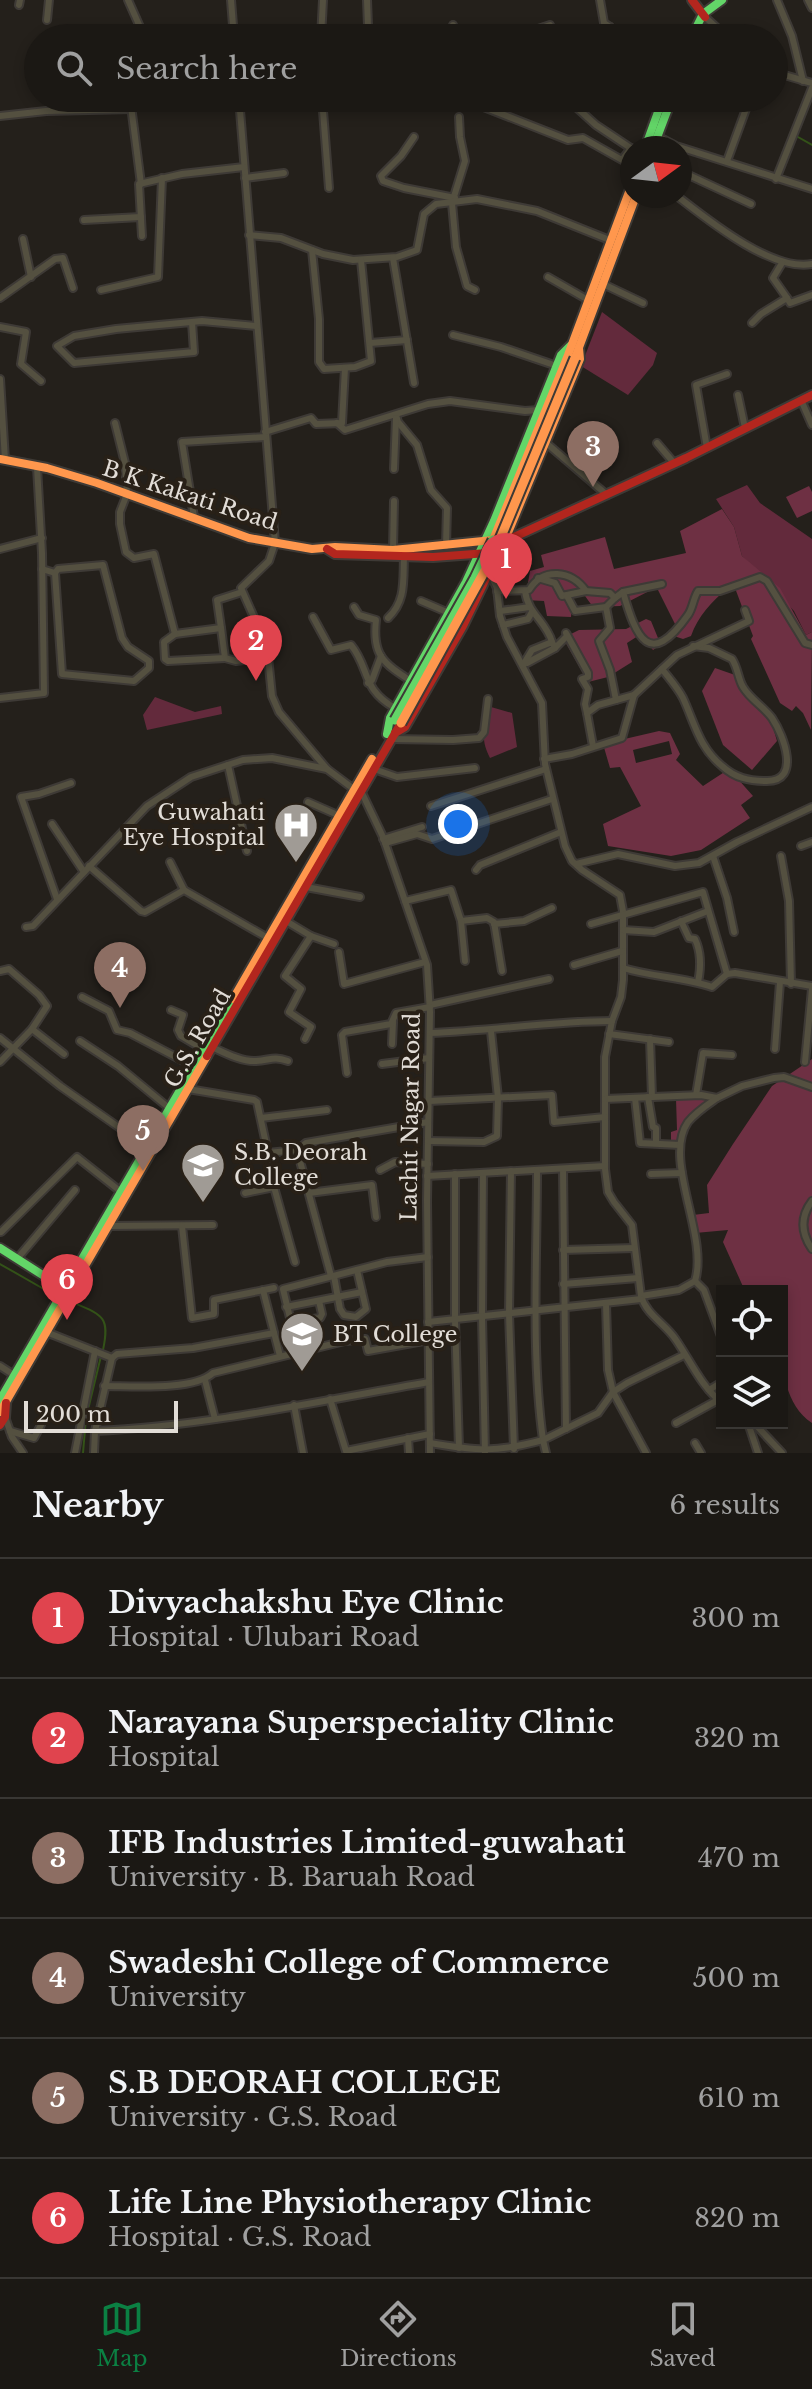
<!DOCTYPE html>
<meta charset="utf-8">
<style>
body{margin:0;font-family:"Libre Baskerville",serif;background:#24211d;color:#f1f3f6}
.controls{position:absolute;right:24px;bottom:24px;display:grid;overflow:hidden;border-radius:0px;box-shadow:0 4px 12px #0003}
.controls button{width:72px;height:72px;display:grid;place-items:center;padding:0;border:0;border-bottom:2px solid #393734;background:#1b1814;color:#f1f3f6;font:40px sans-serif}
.compass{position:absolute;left:620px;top:136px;width:72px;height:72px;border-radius:50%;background:#1b1814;box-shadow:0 4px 12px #0003;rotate:75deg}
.scale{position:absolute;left:24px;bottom:20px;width:154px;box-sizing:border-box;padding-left:8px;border:4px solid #e2ddd7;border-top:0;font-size:22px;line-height:28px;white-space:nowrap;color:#e2ddd7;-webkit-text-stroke:6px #282017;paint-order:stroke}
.you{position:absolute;left:458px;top:824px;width:28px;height:28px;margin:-20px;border:6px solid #fff;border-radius:50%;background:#1a73e8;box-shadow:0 0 0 12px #1a73e833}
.badge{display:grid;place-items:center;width:52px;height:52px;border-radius:50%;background:#0b8043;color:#fff;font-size:26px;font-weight:700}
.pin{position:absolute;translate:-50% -66px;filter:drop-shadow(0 2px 4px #0008)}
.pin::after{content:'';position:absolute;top:42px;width:28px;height:24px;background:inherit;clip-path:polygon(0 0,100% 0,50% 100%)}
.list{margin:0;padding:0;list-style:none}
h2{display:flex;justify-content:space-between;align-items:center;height:104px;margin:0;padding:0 32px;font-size:34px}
h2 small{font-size:26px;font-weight:400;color:#a0a0a0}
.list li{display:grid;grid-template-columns:52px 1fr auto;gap:24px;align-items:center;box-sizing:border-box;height:120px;padding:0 32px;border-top:2px solid #393734}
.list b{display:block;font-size:30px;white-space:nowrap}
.list p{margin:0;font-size:26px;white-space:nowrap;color:#a0a0a0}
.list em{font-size:26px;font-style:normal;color:#a0a0a0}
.icon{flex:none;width:44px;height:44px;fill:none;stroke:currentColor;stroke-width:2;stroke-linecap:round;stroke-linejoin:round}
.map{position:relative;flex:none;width:812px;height:1453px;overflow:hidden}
.search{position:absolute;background:#1b1814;box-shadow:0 4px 12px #0003;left:24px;right:24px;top:24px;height:88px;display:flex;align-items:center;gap:20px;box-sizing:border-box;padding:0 28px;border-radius:44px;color:#a0a0a0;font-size:30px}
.sheet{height:824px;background:#1b1814}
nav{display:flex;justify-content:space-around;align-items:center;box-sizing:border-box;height:112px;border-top:2px solid #393734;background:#1b1814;font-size:22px;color:#a0a0a0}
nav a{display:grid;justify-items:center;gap:4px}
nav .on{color:#0b8043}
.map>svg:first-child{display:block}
</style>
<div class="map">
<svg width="812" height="1453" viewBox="0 0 812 1453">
<rect width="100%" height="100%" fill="#24201b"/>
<g fill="#632a3c">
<polygon points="602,312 657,353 653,365 628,395 581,366"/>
<polygon points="747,485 760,503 812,539 812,632 806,635 794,611 742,556 734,527 716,499"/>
<polygon points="155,697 195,712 221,706 222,714 147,730 143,715"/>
<path d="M 491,707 L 512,713 L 517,747 L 490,758 C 478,734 487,731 491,707 Z"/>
</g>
<g fill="#6e3043" fill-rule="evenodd">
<polygon points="809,486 812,492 812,511 797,518 786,497"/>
<path d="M 722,509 L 734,527 L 742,556 L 780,588 L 806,635 L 812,632 L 811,730 L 803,713 L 796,706 L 792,711 L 780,703 L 751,639 L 753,636 L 735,588 L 728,588 C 712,601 698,616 691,636 L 683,639 L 674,636 L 653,650 L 641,634 L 627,643 L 632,662 L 608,677 L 588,682 L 563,638 L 579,630 L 626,629 L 646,619 L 651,621 L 658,638 L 661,638 L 677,628 L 658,590 L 653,589 L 620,606 L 593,607 L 585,596 L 573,593 L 571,617 L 547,616 L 544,601 L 525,600 L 530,571 L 544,567 L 541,555 L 605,537 L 614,569 L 686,553 L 680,531 Z"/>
<polygon points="715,668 735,675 769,713 777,741 752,770 723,745 702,691"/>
<path d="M 659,731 L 670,733 L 680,754 L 676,760 L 703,786 L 729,769 L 753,796 L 741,805 L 750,818 L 701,850 L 671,856 L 608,846 L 603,824 L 641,806 L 620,767 L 610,768 L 603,744 ZM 669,741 L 672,754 L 636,763 L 633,750 Z"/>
<path d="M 812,1059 L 812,1423 C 773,1397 782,1332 782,1291 L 745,1291 L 723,1242 L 728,1230 L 695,1233 L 693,1215 L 709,1213 L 707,1185 L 733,1144 L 772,1086 Z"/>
<path d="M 707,1097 L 709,1099 C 694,1114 681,1123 678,1145 L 671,1144 L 671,1132 L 677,1130 L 676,1099 Z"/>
</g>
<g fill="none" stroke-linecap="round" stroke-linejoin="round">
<g stroke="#335218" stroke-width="2">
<polyline points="798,137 812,145"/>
<polyline points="0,1264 49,1292"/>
<path d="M 74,1303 C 103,1315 110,1317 103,1350"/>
<polyline points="83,1453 86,1418 101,1356"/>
</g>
<g stroke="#3e3a36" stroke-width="10">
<g id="street">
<polyline points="128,0 140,27 141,38"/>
<polyline points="231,0 234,38"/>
<polyline points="367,0 368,26 372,38"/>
<polyline points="600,0 604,23 610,27"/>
<polyline points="777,0 792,36 803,81"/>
<polyline points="808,0 812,8"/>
<polyline points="19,5 20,0"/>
<polyline points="706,18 728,38"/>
<polyline points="47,20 49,0"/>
<polyline points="453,25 453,38"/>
<polyline points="587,36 610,27 616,38"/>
<polyline points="321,38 323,0"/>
<polyline points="511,38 550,25"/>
<polyline points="774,72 812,83"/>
<polyline points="130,98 141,184"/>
<polyline points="239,98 275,543 269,561 241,588 267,647 272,696 279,712 327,769 355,790"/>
<polyline points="322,98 329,188"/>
<polyline points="566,98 596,125 632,149"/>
<polyline points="471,102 568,140 583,138 622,160 631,148"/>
<polyline points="239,103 281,98"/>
<polyline points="0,116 46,111 132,109"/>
<polyline points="459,117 460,137 465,161 452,203 456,247 467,286 475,290"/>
<polyline points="657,136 676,146 812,189"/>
<polyline points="414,137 401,156 381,176 383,181 404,188 455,198"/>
<polyline points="727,161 750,98"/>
<polyline points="680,171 751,204"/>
<polyline points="245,178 284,173"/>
<polyline points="776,179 812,88"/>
<path d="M 677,196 C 708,220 772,272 812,264"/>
<polyline points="84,220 141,217"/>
<polyline points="249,235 281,238 323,254 353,260 397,257 417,250 424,214 436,204 477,199 537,211 612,241"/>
<polyline points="142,236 139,184 182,174 244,167"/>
<polyline points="23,239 31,277"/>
<polyline points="312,250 319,319 319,362 324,369 355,367 371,361 361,260"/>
<polyline points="393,258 414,383"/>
<polyline points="548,277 588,300"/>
<polyline points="603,284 643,303"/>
<polyline points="101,290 158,277 162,178"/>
<polyline points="0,298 55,259 63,258 73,288"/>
<polyline points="787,298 790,303 812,295"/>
<polyline points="192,322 194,352 74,363 57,346 74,336 116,329 202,321 257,326"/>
<polyline points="752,323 761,314 787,298 773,278 782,263"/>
<polyline points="0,327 26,332 21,364 41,381"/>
<polyline points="453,335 501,347 557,366"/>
<polyline points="370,343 407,340"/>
<polyline points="0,379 5,460"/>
<polyline points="738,395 745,428"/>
<polyline points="801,400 812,425"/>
<polyline points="396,415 398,422 417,445 431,490 447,508 446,546"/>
<polyline points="115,423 125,463 127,494 120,512 120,524 126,552 134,558 154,554 175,634 221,628 217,600 242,592"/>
<polyline points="337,423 345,430 428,404 450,401 525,411 539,410"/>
<polyline points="265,432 311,418 316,424 342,423 345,368"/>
<polyline points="545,442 607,495"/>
<polyline points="657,443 674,463"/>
<polyline points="707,448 696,385 727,374"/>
<polyline points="394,469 396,418"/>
<polyline points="194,517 182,442 265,437"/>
<polyline points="0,549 42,538"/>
<polyline points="393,550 394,501"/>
<polyline points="42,569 55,573 58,569 103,565 122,638 128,647 149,661 149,668 134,681 62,674 55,573"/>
<path d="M 489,571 L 497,588 L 500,616 L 507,637 L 542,703 L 545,764 L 565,846 L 572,861 L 582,870 L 620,895 L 623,911 L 623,980 L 621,997 L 612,1021 L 605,1057 L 605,1169 L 608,1192 L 614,1202 L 632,1225 L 641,1296 C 647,1316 665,1323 676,1340 C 691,1362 701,1386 722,1403"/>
<polyline points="538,578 555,583 562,596 586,591"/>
<path d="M 497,591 L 529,590 C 543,567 571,570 586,591 L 610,593 L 615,598 L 623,592 L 662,584"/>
<path d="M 525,591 C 528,614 546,621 552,642"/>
<path d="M 623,592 C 636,637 649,670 688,615 C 693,608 693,599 698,591 L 720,591 L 760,577 L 767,581 L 805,643 L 812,645"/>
<polyline points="567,596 575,611 606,607 615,598"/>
<polyline points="421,601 449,613"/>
<path d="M 354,607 L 359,615 L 376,620 C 372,655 383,663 411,681"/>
<polyline points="606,607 610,628 599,641 610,670 616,700"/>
<polyline points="500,611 530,607"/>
<path d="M 313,617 L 331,650 L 351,645 C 370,668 361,689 395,708"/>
<path d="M 388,618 C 406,601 403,581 404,557"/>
<polyline points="503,625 528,619 532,612"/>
<polyline points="221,628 225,658 236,661 268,657"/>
<polyline points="566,633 588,673 588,677 582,679 588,689 585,704 587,713"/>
<polyline points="175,634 164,642 165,659 168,661 225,658"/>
<polyline points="527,663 555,648"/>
<polyline points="523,665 532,650 552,642 555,648 567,636"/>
<path d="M 662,669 C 669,678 678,688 683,698 C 695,724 699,747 722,766 C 735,778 749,781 767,781 C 801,781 784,736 772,718 C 764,707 750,699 743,687 C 738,679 738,668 732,659 L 709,648 L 693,646"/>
<polyline points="368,683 372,680 381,656"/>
<polyline points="0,698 44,693 42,553 37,467"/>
<polyline points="391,739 453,740 479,738 484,732 488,699"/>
<polyline points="593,746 587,713 598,705 634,695"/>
<polyline points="544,759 572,754 622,738 634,695 677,655 749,621 745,610"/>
<polyline points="228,765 247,851"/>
<polyline points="374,769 397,777 475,768"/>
<polyline points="362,793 383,837 427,965 430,1012 427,1201 430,1453"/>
<polyline points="308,802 340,816"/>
<polyline points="431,806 546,769"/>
<polyline points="52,824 84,872"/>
<polyline points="383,839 422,827"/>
<polyline points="385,843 417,834 432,839 552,799"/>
<polyline points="801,846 812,842"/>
<polyline points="713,856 727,898 734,932"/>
<polyline points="781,856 789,901 791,984"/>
<polyline points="170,862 184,890"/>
<polyline points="576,864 618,854 675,866 699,863 737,842 812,807"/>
<polyline points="89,866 141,911 145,912 184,890 268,938"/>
<polyline points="476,870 480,865 561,832"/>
<polyline points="306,887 360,897"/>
<polyline points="57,899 21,797 39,794 71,783"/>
<polyline points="405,901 451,890 461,921 487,918 494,922 502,971"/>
<polyline points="286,921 311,936"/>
<polyline points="461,921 465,961"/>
<path d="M 681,921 L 689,938 L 695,939 C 701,952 701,968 698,982"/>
<polyline points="494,924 524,921 552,908"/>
<polyline points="591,924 703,892 727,974"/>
<polyline points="26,927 33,926 147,806 191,777 243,760 272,758 327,769"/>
<polyline points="623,930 654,932 708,911"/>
<polyline points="339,952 344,984 425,962"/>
<polyline points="574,965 622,951"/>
<path d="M 623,968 C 652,977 683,977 712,987 L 727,974 L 735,973 L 812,986"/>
<polyline points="0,971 9,969 39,995 47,1006 32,1029 0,1062"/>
<polyline points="82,997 109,1011 117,1030 130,1033 193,1066"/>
<polyline points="430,1005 549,979"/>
<polyline points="171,1010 183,1015 178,1030 181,1036 203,1049"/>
<polyline points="32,1029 64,1054"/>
<path d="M 430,1033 C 491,1031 551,1021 612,1021"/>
<polyline points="609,1034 669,1042"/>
<polyline points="0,1038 60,1086 147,1147"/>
<polyline points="305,1039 311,1027 289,1012 301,989 285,976 311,936 334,944"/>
<polyline points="650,1039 652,1097"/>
<polyline points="80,1041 118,1066 169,1108"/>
<polyline points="392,1044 393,1022"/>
<path d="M 212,1047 C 225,1053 242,1062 256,1061 C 271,1060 273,1056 288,1061"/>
<polyline points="775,1049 780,982"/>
<polyline points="805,1062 812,989"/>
<polyline points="382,1064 429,1058"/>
<polyline points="347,1073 342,1035 345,1032 391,1024 396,1013 430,1007"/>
<polyline points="188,1089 254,1100 257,1102 268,1153 297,1150 306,1143 428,1122"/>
<polyline points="696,1095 703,1053 732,1055"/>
<polyline points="648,1097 653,1127 656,1128 656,1142"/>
<polyline points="635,1098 640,1143 680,1145"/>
<polyline points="605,1099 701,1095 717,1098 742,1086 774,1078 784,1077 812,1087"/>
<polyline points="429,1101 552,1095 554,1122 605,1117"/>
<polyline points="261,1118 327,1110"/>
<polyline points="428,1141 484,1142 497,1136 498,1098 491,1031"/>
<polyline points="297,1150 331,1276"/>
<polyline points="268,1153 274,1187 295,1262"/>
<polyline points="563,1169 566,1429"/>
<polyline points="380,1170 395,1162 428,1164"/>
<polyline points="511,1171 509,1314 514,1449"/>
<polyline points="483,1173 482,1317 485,1453"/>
<polyline points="455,1174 455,1320 459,1448"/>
<polyline points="651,1174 682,1173"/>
<polyline points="427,1176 605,1166"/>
<polyline points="245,1193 274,1187"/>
<polyline points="309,1193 372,1185 376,1217"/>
<path d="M 812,1201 C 800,1217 801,1233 812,1249"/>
<polyline points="109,1226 213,1225"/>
<polyline points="182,1226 192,1318 214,1314 214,1300 274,1288"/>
<polyline points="1,1232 77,1157 120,1191"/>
<polyline points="563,1250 634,1248"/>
<polyline points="17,1259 75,1190"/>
<polyline points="334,1276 340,1309 344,1315 356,1317 366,1309 357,1270"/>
<polyline points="695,1281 704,1290 722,1339"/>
<polyline points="563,1284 638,1278"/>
<polyline points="263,1290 280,1356"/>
<path d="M 641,1296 L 679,1290 L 695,1281 C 709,1236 662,1159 688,1122 C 696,1112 707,1105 717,1098"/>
<polyline points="319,1301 322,1314 320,1318 291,1322 283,1289 387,1262 428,1257"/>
<polyline points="606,1304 608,1370 613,1392 646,1453"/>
<polyline points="286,1307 362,1292"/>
<polyline points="428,1322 641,1299"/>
<polyline points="46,1332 112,1358 117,1354 193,1348 274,1333"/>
<polyline points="0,1366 14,1375"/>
<polyline points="205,1380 215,1419"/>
<path d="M 104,1386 C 132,1386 193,1391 213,1373 L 345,1341 L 365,1339 L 368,1351 L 429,1340"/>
<polyline points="709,1390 722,1382"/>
<polyline points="330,1399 346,1451 430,1434"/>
<polyline points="294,1405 303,1453"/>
<polyline points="5,1417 12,1437 23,1453"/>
<polyline points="676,1423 718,1400"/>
<polyline points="748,1423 758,1453"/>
<polyline points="754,1423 782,1453"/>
<polyline points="10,1431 34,1438 41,1425"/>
<path d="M 95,1431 C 208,1426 319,1401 429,1382"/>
<polyline points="408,1438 409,1453"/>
<path d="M 430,1443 C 477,1451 495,1453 543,1440 C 531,1353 537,1258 537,1170"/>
<polyline points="695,1443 701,1453"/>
<polyline points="75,1453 95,1351"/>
<polyline points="94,1453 95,1431 112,1358"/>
<polyline points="546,1453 543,1440 598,1413 613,1392 627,1383 684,1355"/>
</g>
</g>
<g stroke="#3e3a36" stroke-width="12">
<g id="fast">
<polyline points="691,38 703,14 722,0"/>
<polyline points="645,148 663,98"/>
<polyline points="653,148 672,98"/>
<polyline points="387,734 390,718 466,582 494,521 561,355 570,346"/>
<polyline points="0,1248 63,1288"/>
<polyline points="0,1400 233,999"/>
</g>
</g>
<g stroke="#3e3a36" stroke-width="12">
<g id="slow">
<polyline points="575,358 636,196"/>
<polyline points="0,459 47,468 97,483 249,538 312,549 335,547 393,550 512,538"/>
<polyline points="493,540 568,355 632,184"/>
<polyline points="505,540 580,359 579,348"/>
<polyline points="233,999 372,759"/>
<polyline points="0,1412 207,1056"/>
</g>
</g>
<g stroke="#3e3a36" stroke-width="12">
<g id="jam">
<polyline points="692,0 705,17"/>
<polyline points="327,549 335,554 433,557 488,553 501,548 512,538 686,458 812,395"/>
<polyline points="395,733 405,727 463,626 499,552"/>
<polyline points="207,1056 401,723"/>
<polyline points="0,1425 5,1417 6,1403"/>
</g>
</g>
<use href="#street" stroke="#545040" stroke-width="6"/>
<use href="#fast" stroke="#63d668" stroke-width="8"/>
<use href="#slow" stroke="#ff974d" stroke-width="8"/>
<use href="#jam" stroke="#b3261e" stroke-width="8"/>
<g stroke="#3e3a36" stroke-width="13" stroke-linecap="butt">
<polyline id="fast-bridge" points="395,720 475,578 493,540"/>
</g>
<g stroke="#3e3a36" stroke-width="13" stroke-linecap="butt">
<polyline id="slow-bridge" points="401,723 493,556 575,358"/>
</g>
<use href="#fast-bridge" stroke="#63d668" stroke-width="9"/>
<use href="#slow-bridge" stroke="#ff974d" stroke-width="9"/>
</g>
<defs>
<g id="hospital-pin" transform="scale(2.3)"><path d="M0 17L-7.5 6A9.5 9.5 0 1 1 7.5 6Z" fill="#a09b95" stroke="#282017"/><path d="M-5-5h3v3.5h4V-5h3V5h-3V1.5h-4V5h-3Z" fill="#fff"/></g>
<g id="university-pin" transform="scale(2.3)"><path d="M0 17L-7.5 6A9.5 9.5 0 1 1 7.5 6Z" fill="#a09b95" stroke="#282017"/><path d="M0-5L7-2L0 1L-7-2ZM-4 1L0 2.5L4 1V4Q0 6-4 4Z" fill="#fff"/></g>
</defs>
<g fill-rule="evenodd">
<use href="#hospital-pin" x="296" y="825"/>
<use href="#university-pin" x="203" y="1165"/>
<use href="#university-pin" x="302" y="1334"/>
</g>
<g text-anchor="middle" stroke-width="8" stroke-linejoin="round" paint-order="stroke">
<g font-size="22" fill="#e2ddd7" stroke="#282017">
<text transform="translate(190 495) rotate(18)" y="8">B K Kakati Road</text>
<text transform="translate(197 1038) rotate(-60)" y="8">G.S. Road</text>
<text transform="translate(410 1117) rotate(-89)" y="8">Lachit Nagar Road</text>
</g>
<g font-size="22" fill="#e2ddd7" stroke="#282017" text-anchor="start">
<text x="265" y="820" text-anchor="end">Guwahati<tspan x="265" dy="25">Eye Hospital</tspan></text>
<text x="234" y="1160">S.B. Deorah<tspan x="234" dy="25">College</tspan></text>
<text x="333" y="1342">BT College</text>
</g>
</g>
</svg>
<div class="controls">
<button><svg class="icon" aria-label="locate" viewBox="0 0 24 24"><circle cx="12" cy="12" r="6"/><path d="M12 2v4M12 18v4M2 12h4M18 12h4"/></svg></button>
<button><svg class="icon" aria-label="layers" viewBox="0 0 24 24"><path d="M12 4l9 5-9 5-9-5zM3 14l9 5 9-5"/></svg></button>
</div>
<svg class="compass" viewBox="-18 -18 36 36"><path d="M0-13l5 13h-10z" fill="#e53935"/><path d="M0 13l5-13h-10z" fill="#a0a0a0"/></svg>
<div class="scale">200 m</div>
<div class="you"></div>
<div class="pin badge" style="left:506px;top:599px;background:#e0444e">1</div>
<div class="pin badge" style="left:256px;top:681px;background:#e0444e">2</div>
<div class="pin badge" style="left:593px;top:487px;background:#8d6e63">3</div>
<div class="pin badge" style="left:120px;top:1008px;background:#8d6e63">4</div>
<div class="pin badge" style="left:143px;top:1171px;background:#8d6e63">5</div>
<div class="pin badge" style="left:67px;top:1320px;background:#e0444e">6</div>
<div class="search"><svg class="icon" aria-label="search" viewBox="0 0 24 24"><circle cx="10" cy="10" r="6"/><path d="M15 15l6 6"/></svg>Search here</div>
</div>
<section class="sheet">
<h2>Nearby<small>6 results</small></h2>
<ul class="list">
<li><span class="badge" style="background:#e0444e">1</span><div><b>Divyachakshu Eye Clinic</b><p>Hospital · Ulubari Road</p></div><em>300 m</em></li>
<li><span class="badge" style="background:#e0444e">2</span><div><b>Narayana Superspeciality Clinic</b><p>Hospital</p></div><em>320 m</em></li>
<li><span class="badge" style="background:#8d6e63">3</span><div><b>IFB Industries Limited-guwahati</b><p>University · B. Baruah Road</p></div><em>470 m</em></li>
<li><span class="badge" style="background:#8d6e63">4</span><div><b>Swadeshi College of Commerce</b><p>University</p></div><em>500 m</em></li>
<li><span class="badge" style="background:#8d6e63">5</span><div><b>S.B DEORAH COLLEGE</b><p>University · G.S. Road</p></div><em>610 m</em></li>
<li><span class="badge" style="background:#e0444e">6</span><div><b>Life Line Physiotherapy Clinic</b><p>Hospital · G.S. Road</p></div><em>820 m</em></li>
</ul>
</section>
<nav>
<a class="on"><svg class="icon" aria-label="map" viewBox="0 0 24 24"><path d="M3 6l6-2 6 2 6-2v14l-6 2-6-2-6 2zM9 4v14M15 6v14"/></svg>Map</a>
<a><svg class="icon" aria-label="directions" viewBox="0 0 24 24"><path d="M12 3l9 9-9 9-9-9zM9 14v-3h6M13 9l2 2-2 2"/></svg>Directions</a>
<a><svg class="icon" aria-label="saved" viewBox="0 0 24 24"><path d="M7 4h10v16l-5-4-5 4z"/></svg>Saved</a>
</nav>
